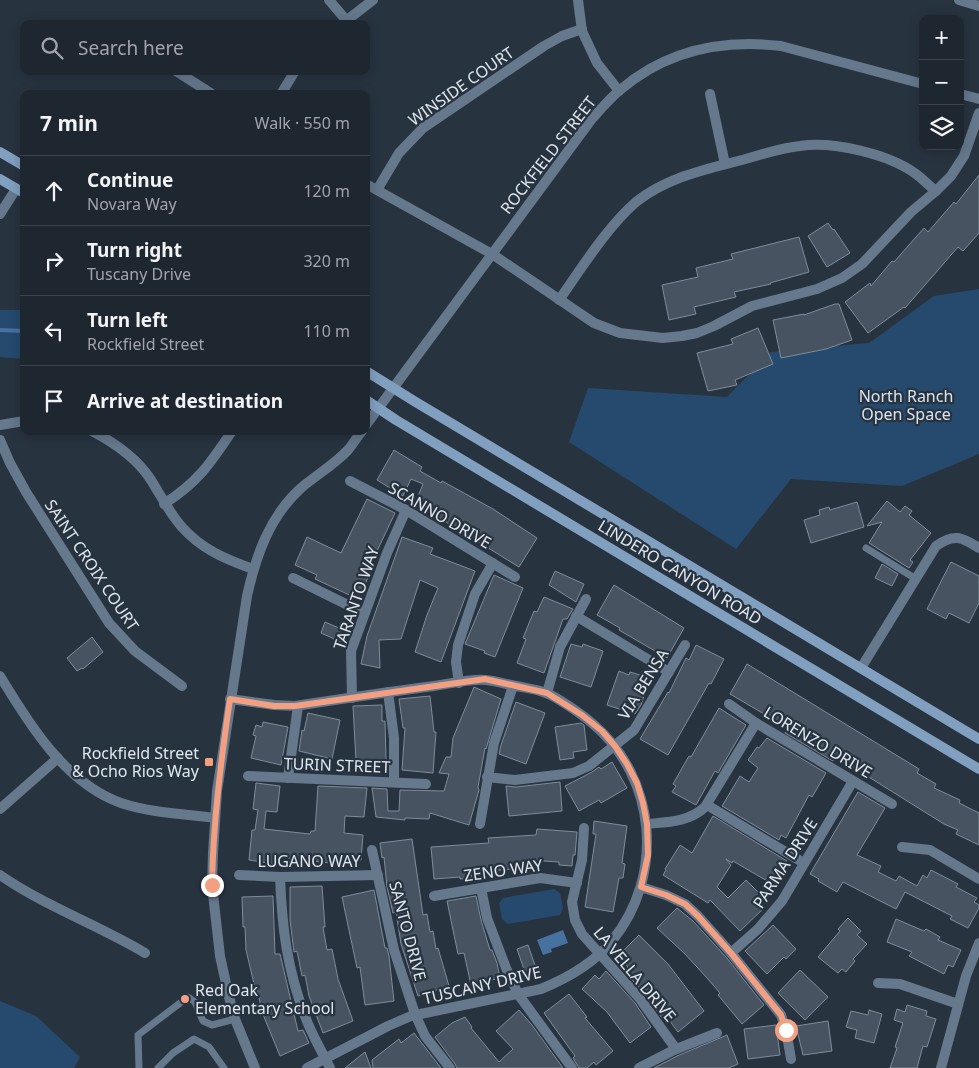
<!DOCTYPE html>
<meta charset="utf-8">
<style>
body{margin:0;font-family:"Noto Sans",sans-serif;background:#262e38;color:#f1f3f6}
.controls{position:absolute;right:15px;top:15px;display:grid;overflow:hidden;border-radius:10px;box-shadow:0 2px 12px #0003}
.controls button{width:45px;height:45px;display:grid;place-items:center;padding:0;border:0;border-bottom:1px solid #3c434c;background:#1e2630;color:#f1f3f6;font:25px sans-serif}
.stop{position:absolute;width:15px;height:15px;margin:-11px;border:4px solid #f3a082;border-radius:50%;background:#fff}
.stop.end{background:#f3a082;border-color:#fff;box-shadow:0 1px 5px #0008}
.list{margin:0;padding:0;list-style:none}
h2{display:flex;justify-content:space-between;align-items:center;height:65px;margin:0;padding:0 20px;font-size:21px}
h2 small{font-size:16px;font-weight:400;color:#a1a5ab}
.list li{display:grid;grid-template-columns:32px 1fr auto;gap:15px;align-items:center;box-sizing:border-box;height:70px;padding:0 20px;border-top:1px solid #3c434c}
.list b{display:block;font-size:19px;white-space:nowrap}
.list p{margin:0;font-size:16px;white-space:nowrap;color:#a1a5ab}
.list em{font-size:16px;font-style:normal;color:#a1a5ab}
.icon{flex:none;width:28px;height:28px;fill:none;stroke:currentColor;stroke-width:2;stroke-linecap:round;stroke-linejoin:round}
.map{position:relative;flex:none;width:979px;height:1068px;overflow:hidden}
.search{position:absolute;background:#1e2630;box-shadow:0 2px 12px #0003;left:20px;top:20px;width:350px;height:55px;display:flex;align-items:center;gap:12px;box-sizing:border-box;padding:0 18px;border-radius:10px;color:#a1a5ab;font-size:19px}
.panel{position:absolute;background:#1e2630;box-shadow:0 2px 12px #0003;left:20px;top:90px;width:350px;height:345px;border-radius:10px}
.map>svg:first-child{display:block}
</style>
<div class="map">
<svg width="979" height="1068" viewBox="0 0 979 1068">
<rect width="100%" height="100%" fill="#283340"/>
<g fill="#254a6e">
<polygon points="979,289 979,454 902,486 791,479 736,549 569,442 588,388 727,397 771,352 869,343 934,296"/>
<polygon points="0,310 24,310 24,359 0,357"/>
<polygon points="554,889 560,893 563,908 560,915 508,924 502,919 499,903 503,898"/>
<polygon points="0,1001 36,1016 80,1057 74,1068 0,1068"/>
</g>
<polygon fill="#47729f" points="563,930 568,943 551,949 552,952 543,955 537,940"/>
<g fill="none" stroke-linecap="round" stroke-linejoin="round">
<polyline stroke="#47729f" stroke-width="4" points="0,330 24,331"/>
</g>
<g fill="#475361" stroke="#7e8c9b">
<polygon points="979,175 979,233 963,251 958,247 905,308 904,307 868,333 845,302 870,283 871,286 892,261 894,262 924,228 928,232 954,202 956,204"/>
<polygon points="828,223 833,230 834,229 850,253 827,267 808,236"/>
<polygon points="799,237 809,272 770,283 771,284 734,292 736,297 694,307 696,314 669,320 662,285 698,277 696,268 733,259 731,254"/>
<polygon points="835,304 839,304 852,340 826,349 781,358 773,320 804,314 804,315"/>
<polygon points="758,328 773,364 735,380 737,385 708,391 697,353 733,344 731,339"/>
<polygon points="394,450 422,467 420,471 441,483 442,481 493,509 537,538 519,567 438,517 439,515 424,506 422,508 415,504 423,484 411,479 403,496 377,480"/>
<polygon points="367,499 395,513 369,568 372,569 358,599 315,579 317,575 295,565 307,537 341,553"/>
<polygon points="887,501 900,512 905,506 912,511 909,515 931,533 910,560 913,562 909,568 869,543 882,522 867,526"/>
<polygon points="857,502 864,527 811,543 804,520 820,515 819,510 829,507 830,510"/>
<polygon points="402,537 433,548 430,554 475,571 441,662 415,652 427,615 438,588 420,580 401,639 379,640 380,668 361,664 367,636"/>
<polygon points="951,562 979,576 979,603 969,623 949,613 946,619 927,609"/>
<polygon points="882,564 898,574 892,586 875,578"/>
<polygon points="555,571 584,584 576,602 549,585"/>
<polygon points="494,575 523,588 495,657 484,653 485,651 465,644"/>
<polygon points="614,585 684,628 667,658 619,630 620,628 597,615"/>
<polygon points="544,597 573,609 567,619 563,619 544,673 517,663 526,639 523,638 534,611 537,612"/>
<polygon points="325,622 346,631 341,642 321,633"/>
<polygon points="92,637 103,652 83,669 82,668 77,671 67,658"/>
<polygon points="571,644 582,647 583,644 603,651 591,687 560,677"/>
<polygon points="696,645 724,659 711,684 709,683 668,755 640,739 668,692 669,693 686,658 689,660"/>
<polygon points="747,664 919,769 917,773 936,784 934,788 960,800 959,803 979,813 979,845 956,834 958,830 944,824 856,769 835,757 833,761 785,733 788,728 730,694"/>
<polygon points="619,671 629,675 630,672 650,678 641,705 635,714 607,705"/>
<polygon points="474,687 501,699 486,749 485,748 478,787 479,790 469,825 430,813 429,819 405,818 405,820 376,817 372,788 387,789 388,811 399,811 400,790 444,791 449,774 439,773 446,757 451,757 453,738"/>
<polygon points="430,696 434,732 436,732 433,773 402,770 405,728 403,728 399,699"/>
<polygon points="516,702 545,713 526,764 499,754 501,745"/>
<polygon points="382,705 382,721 385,721 386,760 356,761 353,706"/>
<polygon points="719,708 746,725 718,773 715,771 696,805 672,792 676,786 673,784 689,756 691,757"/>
<polygon points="308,713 340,720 332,759 299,751 302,730 304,731"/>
<polygon points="263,722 288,727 281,765 251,758 256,736 253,735 256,725 262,727"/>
<polygon points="581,723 584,725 587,750 573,752 574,758 560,760 555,727"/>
<polygon points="767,738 826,773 812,797 809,795 786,838 781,835 779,840 722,806 740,776 749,782 758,768 748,760 757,747 759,748"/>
<polygon points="612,762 627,788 601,803 599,800 579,811 565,786 592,772 599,767 601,769"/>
<polygon points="560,782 562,811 509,816 506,786 516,787"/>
<polygon points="256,783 280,786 277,812 266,811 264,829 310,834 311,831 315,831 318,786 367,788 364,817 345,816 344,833 363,835 361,860 346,859 346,866 330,865 330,863 289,858 288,866 249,860 252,830 255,830 258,810 253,809"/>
<polygon points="858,792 885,808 857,855 881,866 878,872 896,881 899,876 917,886 923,875 927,878 931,870 958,884 956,887 977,898 974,902 979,905 979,908 968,928 950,919 952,916 905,892 896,909 843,882 837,892 818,881 819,879 810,874"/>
<polygon points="713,816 787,861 774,885 733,861 732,863 726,859 731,865 717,887 728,898 746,880 762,896 758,900 765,907 740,931 710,900 708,903 663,875 666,870 665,869 680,845 692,853"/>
<polygon points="594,821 627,826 622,863 625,864 623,878 619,878 613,912 585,907 596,834 593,834"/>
<polygon points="537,829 577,832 575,855 573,855 572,866 559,865 559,862 528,860 529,868 471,872 472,878 460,879 460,877 434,879 431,847 489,843 488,838 536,835"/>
<polygon points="412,839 423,915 427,914 430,932 433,931 436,949 438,948 449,986 418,996 401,944 396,912 393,913 387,887 384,857 382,858 380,843"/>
<polygon points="322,886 325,927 323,927 327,950 332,949 338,979 353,1021 323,1033 309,996 305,975 302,976 297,951 294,952 290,920 290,887"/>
<polygon points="374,890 385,948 387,948 389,956 394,1001 365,1005 360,967 357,968 342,897"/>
<polygon points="273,896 275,954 280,954 298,1031 303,1030 309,1043 280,1056 262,1012 257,988 255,988 246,950 245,927 243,927 242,897"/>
<polygon points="476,896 481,920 490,950 492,950 497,963 500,978 471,985 464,953 458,954 447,901"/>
<polygon points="677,908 693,921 726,957 764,1005 742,1024 718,995 720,993 707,978 685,954 657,928"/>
<polygon points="848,918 861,931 857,935 867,944 853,959 855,961 846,972 842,969 838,973 818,957 840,931 838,929"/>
<polygon points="896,919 924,931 926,929 940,937 938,940 961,950 953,967 948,965 944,974 909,956 912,952 887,942"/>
<polygon points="773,925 796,949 786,959 784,957 767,974 745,951"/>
<polygon points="639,935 668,964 704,1011 678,1032 666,1016 662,1018 646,995 624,971 628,967 618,956"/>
<polygon points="528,945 537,971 526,975 517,949"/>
<polygon points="800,970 828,997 805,1020 778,993"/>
<polygon points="606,971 635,1003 651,1027 630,1043 607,1012 582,989 595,975 599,979"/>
<polygon points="569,994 587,1017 585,1018 613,1051 596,1065 594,1062 587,1068 579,1068 573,1058 575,1056 544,1013"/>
<polygon points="907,1005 927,1011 926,1016 936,1019 927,1047 923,1046 917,1068 890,1068 897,1048 895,1047 903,1023 894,1020 897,1009 905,1012"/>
<polygon points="519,1010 532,1025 563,1068 457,1068 455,1064 435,1037 452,1023 465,1017 472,1027 471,1028 499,1062 513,1049 496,1031"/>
<polygon points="869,1010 882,1014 874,1043 855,1038 857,1030 846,1027 851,1011 868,1015"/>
<polygon points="828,1021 832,1051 803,1055 796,1026"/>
<polygon points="776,1025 780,1055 748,1059 744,1029"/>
<polygon points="414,1033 441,1068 373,1068 372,1060 399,1039 401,1043"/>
<polygon points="727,1035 738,1064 729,1068 654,1068 677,1056"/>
<polygon points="365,1052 371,1068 345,1068"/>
</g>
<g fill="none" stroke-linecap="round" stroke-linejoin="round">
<g stroke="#65788c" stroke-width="7">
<polyline points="866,548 916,579"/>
<polyline points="139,1068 138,1035 188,997 195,1002 203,1021 212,1025 235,1019"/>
<polyline points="158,1068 173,1053 194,1039 209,1047 224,1068"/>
</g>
<g stroke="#65788c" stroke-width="10">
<polyline points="329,0 346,20"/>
<polyline points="578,0 582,31 597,63 619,91"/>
<polyline points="959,0 979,6"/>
<polyline points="342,24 373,0"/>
<polyline points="176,71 212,94"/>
<polyline points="281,94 295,71"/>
<polyline points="710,94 725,164"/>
<polyline points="960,94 979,99"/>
<polyline points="366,184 492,254 594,323 620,333 663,338 682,336 697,333 714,326 752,306 817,289 842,278 862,264 911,212 936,191 951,176 964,156 979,113"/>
<polyline points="377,190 399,153 423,128 544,46 562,36 582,29"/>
<polyline points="0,214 16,189"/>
<path d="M 559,300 C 581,269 607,227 636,202 C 665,179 699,171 734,162 C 755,157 778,148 800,146 C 833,141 889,154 916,174 C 923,179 929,186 936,191"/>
<polyline points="0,425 24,421"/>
<path d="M 366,425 L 591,120 C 600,110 609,99 620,90 C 667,50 722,39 781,46 L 923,84"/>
<path d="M 92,431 C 115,443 137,458 151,480 C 161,496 169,512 181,526 C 201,549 225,559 253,569"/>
<polyline points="0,440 10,463 26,492 109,623 135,651 182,686"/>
<polyline points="350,481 406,510 515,577"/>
<path d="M 164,504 C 198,482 210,464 232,431"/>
<polyline points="293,578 364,613"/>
<polyline points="576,616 669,672"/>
<path d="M 861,668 L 936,546 C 954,533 962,537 979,548"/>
<path d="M 0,676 C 29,724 65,783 121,803 C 151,813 184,814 215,818"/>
<polyline points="459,683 456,662 458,645 475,594 493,563"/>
<polyline points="388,692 394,738 394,782"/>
<polyline points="547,693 560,647 586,599"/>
<polyline points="352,698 351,651 387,553 406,510"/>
<path d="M 230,699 L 274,705 L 295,706 C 341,699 388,692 434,686 C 448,684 473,678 486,680 C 496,681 506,684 516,686 C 526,688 536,689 546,693 C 557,697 583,715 593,724 C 657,778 665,876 612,941 C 593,964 568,978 541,989 L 411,1016 L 388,1026 L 307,1068"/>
<polyline points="729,704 756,723 892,804"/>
<polyline points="248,776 426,784"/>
<polyline points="487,777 515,780 573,773 589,766 634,730 685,645"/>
<polyline points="288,778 298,706"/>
<polyline points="707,805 804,863"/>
<polyline points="0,809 58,758"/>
<polyline points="480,824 494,743 513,686"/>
<path d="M 647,824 C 668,822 689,822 705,807 L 756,723"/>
<polyline points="584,828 582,860 572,902 575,920 582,934 640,999 676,1049"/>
<polyline points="902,847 930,850 979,879"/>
<polyline points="372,850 394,950 415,1014 425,1036 450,1068"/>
<path d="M 0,875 C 45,906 98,925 145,953"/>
<polyline points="239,875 280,877 378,875"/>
<path d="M 280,877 C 282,927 287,969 305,1016 C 311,1034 322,1051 330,1068"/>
<polyline points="641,887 666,895 685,904 698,916 731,953 781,1015 786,1030 791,1059"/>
<polyline points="481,888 487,918 506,968 518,994 572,1068"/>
<polyline points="434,896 540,878 577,883"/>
<polyline points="731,953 758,929 782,901 853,781"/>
<polyline points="878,983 900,984 958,1004"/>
<path d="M 255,1068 L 235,1019 L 229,997 L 220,956 L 212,885 L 213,853 L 217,791 L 247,596 C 256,556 269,517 301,488 C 316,475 334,465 348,450 C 353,444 357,437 362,431"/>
<polyline points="639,1068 674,1050 717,1033"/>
<polyline points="941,1068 966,976 979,943"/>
</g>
<g stroke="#819fbf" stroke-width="10">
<polyline points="0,152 24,166"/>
<polyline points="0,179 24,193"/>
<polyline points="366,371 414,401 979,739"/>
<polyline points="366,400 396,420 979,769"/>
</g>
</g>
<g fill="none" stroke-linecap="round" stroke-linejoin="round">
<path stroke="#f3a082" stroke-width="6" d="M 212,885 C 213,822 221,761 230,699 L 274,706 L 295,706 L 485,679 L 547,693 L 582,715 L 602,731 L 615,746 L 627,764 L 637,783 L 643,803 L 647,824 L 648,855 L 641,887 L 666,895 L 685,904 L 698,916 L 731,953 L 781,1015 L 786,1030"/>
</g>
<g fill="#f3a082" stroke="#283340" stroke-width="2">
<rect x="204" y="757" width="10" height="10" rx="2.5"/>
<circle cx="185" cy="999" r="5"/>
</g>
<g text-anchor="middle" stroke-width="4.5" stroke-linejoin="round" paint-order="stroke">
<g font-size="16" fill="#e0e7ef" stroke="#283340">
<text transform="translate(461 86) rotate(-35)" y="6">WINSIDE COURT</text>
<text transform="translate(548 155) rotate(-52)" y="6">ROCKFIELD STREET</text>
<text transform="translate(440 515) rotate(30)" y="6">SCANNO DRIVE</text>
<text transform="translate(92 565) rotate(56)" y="6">SAINT CROIX COURT</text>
<text transform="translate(680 572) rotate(31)" y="6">LINDERO CANYON ROAD</text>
<text transform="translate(356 598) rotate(-71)" y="6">TARANTO WAY</text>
<text transform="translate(643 684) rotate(-58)" y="6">VIA BENSA</text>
<text transform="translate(818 742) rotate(31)" y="6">LORENZO DRIVE</text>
<text transform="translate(337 765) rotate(2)" y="6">TURIN STREET</text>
<text x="309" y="867">LUGANO WAY</text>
<text transform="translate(785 863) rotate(-57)" y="6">PARMA DRIVE</text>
<text transform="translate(503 870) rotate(-8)" y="6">ZENO WAY</text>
<text transform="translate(408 931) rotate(75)" y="6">SANTO DRIVE</text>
<text transform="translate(635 974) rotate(50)" y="6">LA VELLA DRIVE</text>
<text transform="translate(482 985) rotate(-13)" y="6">TUSCANY DRIVE</text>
</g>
<g font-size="16" fill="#d8e4f2" stroke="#283340">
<text x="906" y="402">North Ranch<tspan x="906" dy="18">Open Space</tspan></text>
</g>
<g font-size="16" fill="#e0e7ef" stroke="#283340" text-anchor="end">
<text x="199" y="759">Rockfield Street<tspan x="199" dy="18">&amp; Ocho Rios Way</tspan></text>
<text x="195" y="996" text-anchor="start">Red Oak<tspan x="195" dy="18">Elementary School</tspan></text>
</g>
</g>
</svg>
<div class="controls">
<button>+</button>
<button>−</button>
<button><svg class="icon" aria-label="layers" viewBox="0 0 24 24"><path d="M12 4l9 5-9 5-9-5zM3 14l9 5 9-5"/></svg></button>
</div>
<div class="stop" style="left:786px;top:1030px"></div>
<div class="stop end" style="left:212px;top:885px"></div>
<div class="search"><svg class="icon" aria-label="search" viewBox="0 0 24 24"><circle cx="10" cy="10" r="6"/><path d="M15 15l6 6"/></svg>Search here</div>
<section class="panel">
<h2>7 min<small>Walk · 550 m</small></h2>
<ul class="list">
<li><svg class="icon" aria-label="ahead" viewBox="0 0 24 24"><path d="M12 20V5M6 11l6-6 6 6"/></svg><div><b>Continue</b><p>Novara Way</p></div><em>120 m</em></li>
<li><svg class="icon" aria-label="right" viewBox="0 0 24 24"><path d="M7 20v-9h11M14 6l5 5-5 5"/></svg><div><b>Turn right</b><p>Tuscany Drive</p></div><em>320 m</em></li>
<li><svg class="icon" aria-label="left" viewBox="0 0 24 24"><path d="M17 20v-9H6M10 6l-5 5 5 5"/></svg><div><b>Turn left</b><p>Rockfield Street</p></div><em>110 m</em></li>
<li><svg class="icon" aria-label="arrive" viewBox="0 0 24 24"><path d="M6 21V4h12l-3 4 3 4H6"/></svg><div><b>Arrive at destination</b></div></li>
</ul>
</section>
</div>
